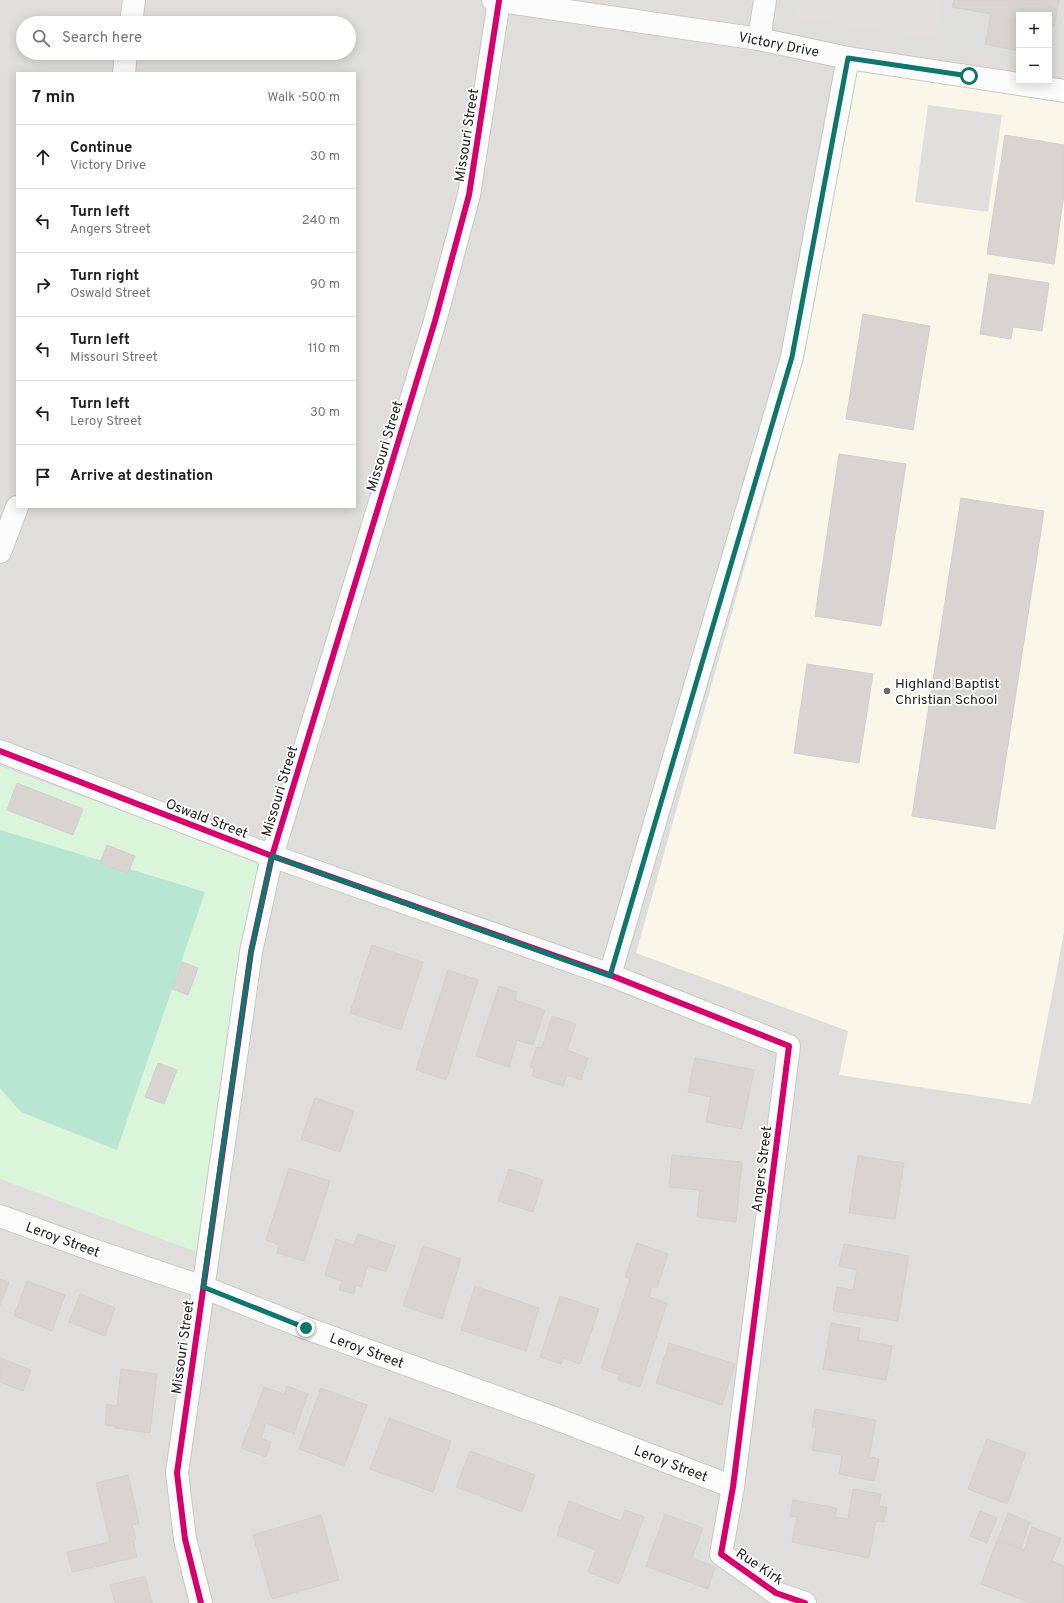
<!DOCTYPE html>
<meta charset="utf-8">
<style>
body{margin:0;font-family:Overpass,sans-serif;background:#f6f6f6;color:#222}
.controls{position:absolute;right:12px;top:12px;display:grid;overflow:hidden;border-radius:0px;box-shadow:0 2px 10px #0003}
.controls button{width:36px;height:36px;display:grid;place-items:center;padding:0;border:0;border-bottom:1px solid #e0e0e0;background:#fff;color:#222;font:20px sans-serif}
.stop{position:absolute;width:12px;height:12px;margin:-9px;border:3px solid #0f766e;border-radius:50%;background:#fff}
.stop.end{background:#0f766e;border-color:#fff;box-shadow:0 1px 4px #0008}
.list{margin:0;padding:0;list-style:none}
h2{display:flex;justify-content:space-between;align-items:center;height:52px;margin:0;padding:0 16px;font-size:17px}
h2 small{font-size:13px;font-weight:400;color:#767676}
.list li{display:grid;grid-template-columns:26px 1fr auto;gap:12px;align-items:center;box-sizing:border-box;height:64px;padding:0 16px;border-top:1px solid #e0e0e0}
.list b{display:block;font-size:15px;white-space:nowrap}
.list p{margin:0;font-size:13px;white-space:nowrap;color:#767676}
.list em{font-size:13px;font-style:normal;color:#767676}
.icon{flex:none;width:22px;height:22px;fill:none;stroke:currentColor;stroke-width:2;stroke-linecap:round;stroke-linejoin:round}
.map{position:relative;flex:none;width:1064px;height:1603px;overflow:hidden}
.search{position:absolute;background:#fff;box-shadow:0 2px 10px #0003;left:16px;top:16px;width:340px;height:44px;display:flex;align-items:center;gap:10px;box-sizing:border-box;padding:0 14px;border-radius:22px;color:#767676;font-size:15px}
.panel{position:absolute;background:#fff;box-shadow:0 2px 10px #0003;left:16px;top:72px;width:340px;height:436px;border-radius:0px}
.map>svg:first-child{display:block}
</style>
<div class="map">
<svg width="1064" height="1603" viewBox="0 0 1064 1603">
<rect width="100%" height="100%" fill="#f0eeeb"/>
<path fill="#dfdedc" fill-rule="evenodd" d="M 0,0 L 1064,0 L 1064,1603 L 0,1603 ZM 1019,15 L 1049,15 L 1049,81 L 1019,81 ZM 23,23 L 349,23 L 349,53 L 23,53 ZM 17,73 L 355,73 L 355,507 L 17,507 Z"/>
<polygon fill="#f8f7e8" points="848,58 1064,95 1064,933 1031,1104 839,1075 848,1031 636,953 778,449"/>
<polygon fill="#dededc" points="786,0 1064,0 1064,73 1049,70 1049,15 1019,15 1019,65 782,28"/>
<polygon fill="#daf5da" points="0,766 260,862 197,1252 0,1179"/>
<polygon fill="#b7e6d2" points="0,830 205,892 117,1150 21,1112 0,1088"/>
<g fill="#e0dfde">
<polygon points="800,0 942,0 935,39 797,17"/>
<polygon points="928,105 1002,115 988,212 915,202"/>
</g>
<g fill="#d7d4d2" stroke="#d3d0cc">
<polygon points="954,0 1059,0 1054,27 1049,26 1049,15 1019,15 1019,51 985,44 991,14 952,7"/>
<polygon points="1005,135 1064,145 1064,194 1054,264 987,254"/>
<polygon points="989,274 1049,283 1042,331 1013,327 1011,339 980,334"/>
<polygon points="863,314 930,326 913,430 846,419"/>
<polygon points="839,454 906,464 881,626 815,616"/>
<polygon points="961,498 1044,511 995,829 912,816"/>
<polygon points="807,664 873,674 859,763 794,753"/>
<polygon points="17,783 83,809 73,835 7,810"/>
<polygon points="107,845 135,856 128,873 100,863"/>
<polygon points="372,945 423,962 401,1030 350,1013"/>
<polygon points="182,962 198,968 188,995 172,989"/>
<polygon points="448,970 478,980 446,1080 416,1070"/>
<polygon points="499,986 517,992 515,1000 545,1010 533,1045 517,1040 509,1067 476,1056"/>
<polygon points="552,1016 576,1024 567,1050 588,1058 581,1080 567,1075 563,1086 532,1076 534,1069 530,1067 537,1047 541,1048 544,1042"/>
<polygon points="695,1058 754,1070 742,1129 706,1122 711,1097 688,1092"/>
<polygon points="158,1063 177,1070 164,1104 145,1097"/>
<polygon points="315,1098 354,1111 340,1152 301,1139"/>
<polygon points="672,1155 742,1162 736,1222 697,1217 700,1190 669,1187"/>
<polygon points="858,1156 904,1163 895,1219 849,1213"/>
<polygon points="289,1168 330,1181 304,1261 277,1253 279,1245 266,1240"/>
<polygon points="509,1169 543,1180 533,1212 498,1201"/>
<polygon points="358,1234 395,1246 386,1272 368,1266 361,1287 356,1285 354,1294 339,1290 342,1281 325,1275 336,1239 354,1245"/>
<polygon points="637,1243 668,1254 657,1288 652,1286 649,1297 667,1303 640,1387 618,1380 620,1375 601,1369 630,1279 625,1277"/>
<polygon points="844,1244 909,1256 898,1321 833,1311 837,1287 853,1290 857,1270 839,1266"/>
<polygon points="423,1246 461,1259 442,1319 403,1306"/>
<polygon points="0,1279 9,1282 0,1305"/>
<polygon points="27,1281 65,1295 52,1331 14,1316"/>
<polygon points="475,1286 539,1308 526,1351 461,1330"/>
<polygon points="80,1294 115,1308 105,1336 69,1322"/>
<polygon points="560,1296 599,1309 580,1364 563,1358 561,1364 540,1357"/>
<polygon points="831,1323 860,1328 858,1340 892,1346 886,1380 823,1369"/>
<polygon points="669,1343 735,1364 722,1405 656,1383"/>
<polygon points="0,1358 31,1370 23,1391 0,1382"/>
<polygon points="121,1369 157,1374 150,1433 115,1428 115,1426 105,1425 107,1404 117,1406"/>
<polygon points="287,1386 308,1394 294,1434 266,1423 261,1438 271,1442 266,1457 241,1448 264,1387 284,1394"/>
<polygon points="321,1388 367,1405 344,1466 299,1449"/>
<polygon points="815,1409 876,1420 869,1457 879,1459 874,1481 839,1474 842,1455 812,1450 816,1428 812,1427"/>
<polygon points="389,1418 451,1441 433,1492 370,1469"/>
<polygon points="987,1439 1026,1453 1007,1504 968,1489"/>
<polygon points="470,1451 535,1475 522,1512 456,1487"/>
<polygon points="128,1475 139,1523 132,1525 136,1539 133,1540 137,1557 72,1572 67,1552 110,1542 96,1483"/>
<polygon points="853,1489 881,1494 879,1506 887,1507 884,1522 876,1521 869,1558 792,1542 797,1517 790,1516 793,1500 837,1508 835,1517 848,1519"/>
<polygon points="569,1501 621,1521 625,1510 644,1517 619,1584 588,1572 596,1550 557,1535"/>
<polygon points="980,1511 997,1518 987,1543 970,1536"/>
<polygon points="1008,1513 1030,1522 1021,1548 998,1539"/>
<polygon points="665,1514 703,1528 692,1558 715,1567 708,1589 646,1566"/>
<polygon points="321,1515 339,1580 272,1599 253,1535"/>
<polygon points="1032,1527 1061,1538 1052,1561 1064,1566 1064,1603 1031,1603 981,1584 997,1540 1024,1550"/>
<polygon points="145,1576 152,1603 115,1603 110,1585"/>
</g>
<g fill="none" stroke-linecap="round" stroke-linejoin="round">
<g stroke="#c9c8c7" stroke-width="24">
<g id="minor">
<polyline points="493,0 759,39 848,58 1064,91"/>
<polyline points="131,23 134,0"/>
<polyline points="759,39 765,0"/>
<polyline points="124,73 126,53"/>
<polyline points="0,552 17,507"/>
<polyline points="0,751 272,856 610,975 789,1046 733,1487 721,1554 776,1593 805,1603"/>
<polyline points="610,975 792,357 848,58"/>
<polyline points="0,1216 90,1249 203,1287 306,1328 554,1418 733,1487"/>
<polyline points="201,1603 185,1539 177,1473 251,952 272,856 435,321 469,195 499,1"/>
</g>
</g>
<use href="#minor" stroke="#fdfcfc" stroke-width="22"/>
<g stroke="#fff" stroke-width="8">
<g id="cycleway">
<polyline points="0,751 272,856 610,975 789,1046 733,1487 721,1554 776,1593 805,1603"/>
<polyline points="201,1603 185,1539 177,1473 251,952 272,856 435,321 469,195 499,1"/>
</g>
</g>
<use href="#cycleway" stroke="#d6006c" stroke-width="6"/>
</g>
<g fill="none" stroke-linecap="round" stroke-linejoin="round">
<polyline stroke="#0f766e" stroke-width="5" points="306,1328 203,1287 251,952 272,856 610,976 792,357 848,58 969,76"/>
</g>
<circle fill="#6a6968" stroke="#fff" stroke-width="1.5" cx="887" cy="691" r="4"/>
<g text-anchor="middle" stroke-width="3.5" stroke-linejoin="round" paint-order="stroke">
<g font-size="14" fill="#222" stroke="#fff">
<text transform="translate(779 44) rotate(11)" y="5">Victory Drive</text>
<text transform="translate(466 135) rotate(-81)" y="5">Missouri Street</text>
<text transform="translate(384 446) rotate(-73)" y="5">Missouri Street</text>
<text transform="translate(279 791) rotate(-73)" y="5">Missouri Street</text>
<text transform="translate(207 818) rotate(21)" y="5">Oswald Street</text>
<text transform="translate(761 1169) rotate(-83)" y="5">Angers Street</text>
<text transform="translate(63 1239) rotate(20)" y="5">Leroy Street</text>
<text transform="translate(182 1347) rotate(-82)" y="5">Missouri Street</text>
<text transform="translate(367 1350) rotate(20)" y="5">Leroy Street</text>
<text transform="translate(671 1463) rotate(21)" y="5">Leroy Street</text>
<text transform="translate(760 1566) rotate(34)" y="5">Rue Kirk</text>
</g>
<g font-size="14" fill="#222" stroke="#fff" text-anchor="start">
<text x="895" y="688">Highland Baptist<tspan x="895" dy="16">Christian School</tspan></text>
</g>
</g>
</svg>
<div class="controls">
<button>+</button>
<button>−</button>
</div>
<div class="stop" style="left:969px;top:76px"></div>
<div class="stop end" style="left:306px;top:1328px"></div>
<div class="search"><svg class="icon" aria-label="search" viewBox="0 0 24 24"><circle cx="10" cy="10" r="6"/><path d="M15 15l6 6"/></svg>Search here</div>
<section class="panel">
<h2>7 min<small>Walk · 500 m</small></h2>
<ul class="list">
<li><svg class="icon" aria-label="ahead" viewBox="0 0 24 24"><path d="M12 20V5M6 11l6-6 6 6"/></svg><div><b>Continue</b><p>Victory Drive</p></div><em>30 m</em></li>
<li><svg class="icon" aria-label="left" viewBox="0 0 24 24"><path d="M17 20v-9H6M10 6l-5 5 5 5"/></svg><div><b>Turn left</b><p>Angers Street</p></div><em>240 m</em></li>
<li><svg class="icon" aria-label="right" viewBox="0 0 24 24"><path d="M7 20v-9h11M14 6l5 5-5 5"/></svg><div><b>Turn right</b><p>Oswald Street</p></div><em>90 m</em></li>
<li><svg class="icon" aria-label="left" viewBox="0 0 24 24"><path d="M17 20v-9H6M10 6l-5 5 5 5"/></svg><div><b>Turn left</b><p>Missouri Street</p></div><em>110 m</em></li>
<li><svg class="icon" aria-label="left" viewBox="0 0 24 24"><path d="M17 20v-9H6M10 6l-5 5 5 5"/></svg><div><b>Turn left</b><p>Leroy Street</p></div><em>30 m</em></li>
<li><svg class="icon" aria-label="arrive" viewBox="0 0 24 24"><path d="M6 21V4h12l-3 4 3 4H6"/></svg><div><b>Arrive at destination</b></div></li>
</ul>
</section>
</div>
